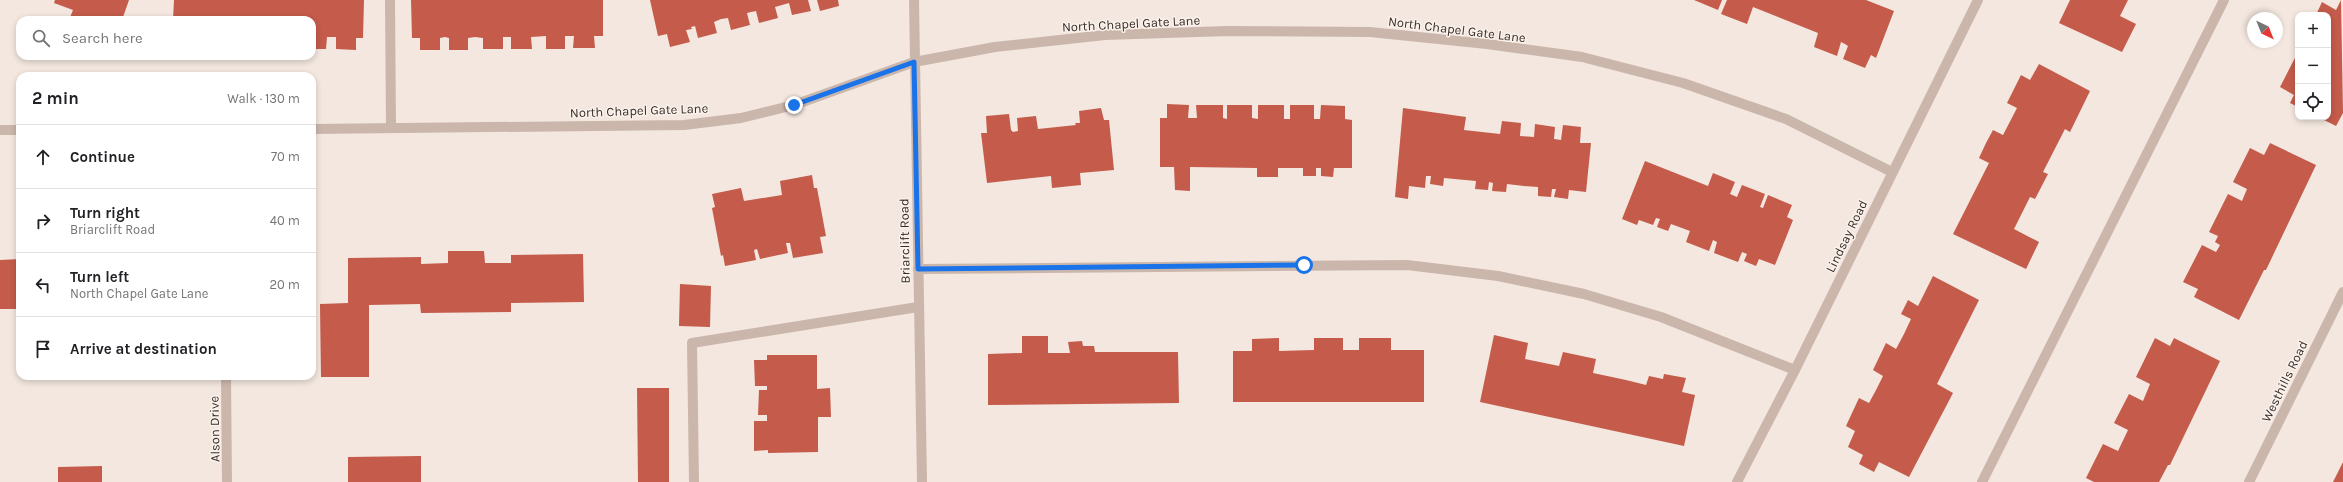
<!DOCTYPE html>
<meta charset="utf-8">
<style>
body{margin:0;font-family:Karla,sans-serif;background:#f6f6f6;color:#202124}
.controls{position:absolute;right:12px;top:12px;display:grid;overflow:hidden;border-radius:8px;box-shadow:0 2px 6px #0003}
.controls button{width:36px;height:36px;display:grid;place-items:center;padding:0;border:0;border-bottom:1px solid #e0e0e0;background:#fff;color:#202124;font:20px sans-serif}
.compass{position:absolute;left:2247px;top:12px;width:36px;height:36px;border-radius:50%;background:#fff;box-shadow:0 2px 6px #0003;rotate:137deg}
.stop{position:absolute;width:12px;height:12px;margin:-9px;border:3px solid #1a73e8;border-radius:50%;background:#fff}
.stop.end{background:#1a73e8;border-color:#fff;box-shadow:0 1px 4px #0008}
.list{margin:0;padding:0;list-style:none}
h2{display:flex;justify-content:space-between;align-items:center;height:52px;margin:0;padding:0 16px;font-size:17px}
h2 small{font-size:13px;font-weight:400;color:#757577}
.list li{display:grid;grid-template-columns:26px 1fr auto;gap:12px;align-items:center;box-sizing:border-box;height:64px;padding:0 16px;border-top:1px solid #e0e0e0}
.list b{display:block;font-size:15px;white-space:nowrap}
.list p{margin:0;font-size:13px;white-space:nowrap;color:#757577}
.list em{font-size:13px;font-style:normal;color:#757577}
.icon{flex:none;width:22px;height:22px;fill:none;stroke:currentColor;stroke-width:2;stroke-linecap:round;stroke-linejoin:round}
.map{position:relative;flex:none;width:2343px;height:482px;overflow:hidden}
.search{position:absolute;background:#fff;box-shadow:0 2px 6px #0003;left:16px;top:16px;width:300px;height:44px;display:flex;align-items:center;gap:10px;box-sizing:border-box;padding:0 14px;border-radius:12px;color:#757577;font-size:15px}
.panel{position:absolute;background:#fff;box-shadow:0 2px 6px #0003;left:16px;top:72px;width:300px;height:308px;border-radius:12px}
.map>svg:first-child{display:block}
</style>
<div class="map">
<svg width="2343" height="482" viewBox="0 0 2343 482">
<rect width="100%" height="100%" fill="#f3e7df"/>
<g fill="#c45b4b">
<polygon points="55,0 129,0 122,20 69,20 73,10 54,3"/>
<polygon points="174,0 364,0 363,38 356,38 356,50 336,49 336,37 327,37 326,49 312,49 312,20 173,20"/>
<polygon points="411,0 603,0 603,36 594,36 595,48 573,48 574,36 565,36 565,49 546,49 546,36 531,37 532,49 511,49 511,37 503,37 503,49 483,49 483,38 475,37 468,38 468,50 449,50 449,38 445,37 440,38 440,50 420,50 420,38 412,38"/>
<polygon points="650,0 808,0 811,11 792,15 789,3 775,7 778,18 759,23 756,11 751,12 747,13 750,25 731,30 728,18 721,19 714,22 717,33 698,38 695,26 691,27 692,29 686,30 690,42 670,47 667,34 658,36"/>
<polygon points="817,0 838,0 839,6 820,11"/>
<polygon points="1694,0 1722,0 1718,10"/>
<polygon points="1727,0 1866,0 1894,11 1876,58 1871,55 1865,68 1843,59 1848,46 1845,44 1841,42 1837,56 1814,47 1818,33 1753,7 1747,24 1721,14"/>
<polygon points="2070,0 2128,0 2120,16 2136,24 2122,52 2059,23"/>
<polygon points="2341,0 2343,113 2336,126 2318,117 2328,117 2328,15 2316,15 2322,2 2336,10"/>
<polygon points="2297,54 2298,54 2298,107 2290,103 2294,95 2280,87"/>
<polygon points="2039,64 2090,91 2070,132 2065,129 2043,172 2048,174 2035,199 2030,197 2014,229 2039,242 2026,269 1953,234 1989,163 1979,158 1986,143 1993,130 2003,135 2017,108 2007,103 2021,75 2030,80"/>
<polygon points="1167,104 1189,105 1188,118 1197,118 1196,105 1223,105 1223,118 1227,119 1227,105 1252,105 1252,118 1258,119 1258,105 1284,105 1284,119 1290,119 1290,105 1314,105 1314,119 1320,119 1321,105 1345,106 1345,119 1352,120 1352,168 1334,168 1333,177 1321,176 1321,168 1316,168 1316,176 1303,176 1303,168 1278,168 1278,177 1257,177 1257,168 1190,167 1190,191 1175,190 1174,167 1160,167 1160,118 1167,118"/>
<polygon points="1101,108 1104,120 1109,120 1114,170 1080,173 1081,185 1052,188 1051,176 987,183 981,133 987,133 986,116 1009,114 1011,130 1013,132 1018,131 1017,118 1036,116 1038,129 1076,125 1075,123 1080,123 1079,111"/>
<polygon points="1403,108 1466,117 1464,130 1500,134 1502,121 1521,123 1520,136 1534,137 1535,124 1555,127 1554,139 1561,140 1563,125 1581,127 1580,143 1591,143 1586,192 1569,190 1568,199 1554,197 1556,189 1552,189 1551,197 1538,196 1538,187 1524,186 1507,184 1506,192 1492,191 1493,183 1489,182 1488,190 1475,189 1476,181 1444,178 1443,186 1430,184 1431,176 1426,176 1425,188 1409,186 1408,199 1395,197"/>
<polygon points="2270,143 2316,165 2266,270 2264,270 2239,320 2194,297 2198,289 2183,282 2202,245 2216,252 2219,247 2220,245 2215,242 2218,236 2209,232 2228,194 2242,201 2247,189 2233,182 2250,148 2264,155"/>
<polygon points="1645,161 1708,186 1713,173 1735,182 1730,194 1737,197 1742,185 1765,194 1760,207 1763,208 1768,195 1792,205 1787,217 1793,220 1775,265 1759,259 1756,266 1744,261 1747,254 1742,252 1738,262 1714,253 1717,242 1713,240 1709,251 1686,242 1690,231 1671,224 1668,231 1657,227 1660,219 1656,218 1653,225 1639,220 1637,225 1622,219"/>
<polygon points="812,175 814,188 817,188 826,236 820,237 823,253 793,258 790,243 786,243 788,253 760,259 757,249 754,250 756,260 725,266 723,255 721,256 712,208 715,207 712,194 741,188 744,201 782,195 780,181"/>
<polygon points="448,251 484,251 485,263 511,263 511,255 583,254 584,302 511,303 511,312 421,313 420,304 369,305 369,377 321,377 320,304 348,303 348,258 421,257 421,264 448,263"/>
<polygon points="20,259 20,309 0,309 0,260"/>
<polygon points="1933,276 1979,300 1937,384 1953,393 1909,477 1879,462 1874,472 1859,464 1863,455 1848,447 1855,431 1846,426 1859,398 1869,403 1876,390 1883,376 1873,370 1886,343 1896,349 1904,334 1911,319 1901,314 1908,300 1918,306"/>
<polygon points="680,284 711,286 710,327 679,326"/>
<polygon points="1494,335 1528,343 1525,359 1559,366 1563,352 1596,359 1593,373 1626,380 1646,385 1649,376 1663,379 1664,374 1686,378 1682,392 1695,395 1684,446 1480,402"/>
<polygon points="1022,336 1048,336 1048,353 1070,353 1068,342 1082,341 1083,346 1094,346 1095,352 1178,352 1179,403 988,405 988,354 1022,353"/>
<polygon points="1279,338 1279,351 1314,350 1314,338 1343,338 1343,350 1359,350 1359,338 1391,338 1391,350 1424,350 1424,402 1233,402 1233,351 1252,351 1252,339"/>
<polygon points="2155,338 2170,346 2174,338 2220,361 2170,465 2168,465 2159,482 2094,482 2086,478 2103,444 2118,451 2128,430 2114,423 2129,394 2143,401 2148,389 2150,384 2136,377"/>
<polygon points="767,355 817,355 817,389 830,388 831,417 818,417 818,452 768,453 768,450 754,451 754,421 767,421 767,415 758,415 759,390 767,390 767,386 755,386 754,360 767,360"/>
<rect x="80" y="376" width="45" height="2"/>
<polygon points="637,388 669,388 669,482 638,482"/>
<polygon points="421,456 421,482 348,482 348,457"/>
<polygon points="2343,462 2343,482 2333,482"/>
<polygon points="102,466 102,482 58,482 58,467"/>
</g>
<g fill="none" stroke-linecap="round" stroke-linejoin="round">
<g stroke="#cbb6ab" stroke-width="10">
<polyline points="390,0 391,127"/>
<polyline points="914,0 922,482"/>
<polyline points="312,129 684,125 741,118 794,105 914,62 995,47 1105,35 1228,31 1370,32 1487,44 1582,57 1683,83 1786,119 1892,172"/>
<polyline points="0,130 20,130"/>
<polyline points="918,269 1407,265 1498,276 1584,294 1661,317 1795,370"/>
<polyline points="226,376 227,482"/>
<polyline points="694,482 692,343 918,307"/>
<polyline points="1737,482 1795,370 1978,0"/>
<polyline points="1982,482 2224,0"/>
<polyline points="2249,482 2343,292"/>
</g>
</g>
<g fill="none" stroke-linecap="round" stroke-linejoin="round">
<polyline stroke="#1a73e8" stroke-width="5" points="794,105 914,62 918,269 1304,265"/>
</g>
<g text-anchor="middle" stroke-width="3" stroke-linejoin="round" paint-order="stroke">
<g font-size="13" fill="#392d2a" stroke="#faf2eb">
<text transform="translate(1131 23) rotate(-3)" y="5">North Chapel Gate Lane</text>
<text transform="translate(1457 29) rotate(7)" y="5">North Chapel Gate Lane</text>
<text transform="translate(639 110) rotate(-2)" y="5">North Chapel Gate Lane</text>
<text transform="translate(1846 236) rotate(-64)" y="5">Lindsay Road</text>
<text transform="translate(904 241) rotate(-91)" y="5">Briarclift Road</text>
<text transform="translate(2284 381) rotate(-64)" y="5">Westhills Road</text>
<text transform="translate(214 429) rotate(-91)" y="5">Alson Drive</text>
</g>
</g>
</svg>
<div class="controls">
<button>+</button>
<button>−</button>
<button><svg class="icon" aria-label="locate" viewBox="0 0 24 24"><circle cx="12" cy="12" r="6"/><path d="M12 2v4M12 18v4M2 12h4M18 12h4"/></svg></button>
</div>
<svg class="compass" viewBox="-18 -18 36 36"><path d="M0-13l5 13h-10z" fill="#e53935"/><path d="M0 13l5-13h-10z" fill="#757577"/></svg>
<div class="stop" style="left:1304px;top:265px"></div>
<div class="stop end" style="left:794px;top:105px"></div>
<div class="search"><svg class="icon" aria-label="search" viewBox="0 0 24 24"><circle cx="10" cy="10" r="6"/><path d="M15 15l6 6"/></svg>Search here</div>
<section class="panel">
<h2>2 min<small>Walk · 130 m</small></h2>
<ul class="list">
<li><svg class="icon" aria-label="ahead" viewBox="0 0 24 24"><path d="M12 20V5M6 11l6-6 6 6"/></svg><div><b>Continue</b></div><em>70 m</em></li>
<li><svg class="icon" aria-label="right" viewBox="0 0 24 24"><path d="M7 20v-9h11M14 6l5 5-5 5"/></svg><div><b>Turn right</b><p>Briarclift Road</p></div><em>40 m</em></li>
<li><svg class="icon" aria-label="left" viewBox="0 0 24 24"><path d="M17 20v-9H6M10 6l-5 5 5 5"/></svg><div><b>Turn left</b><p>North Chapel Gate Lane</p></div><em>20 m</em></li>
<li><svg class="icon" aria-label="arrive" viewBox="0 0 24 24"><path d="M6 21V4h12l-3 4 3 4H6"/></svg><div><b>Arrive at destination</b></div></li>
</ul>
</section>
</div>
